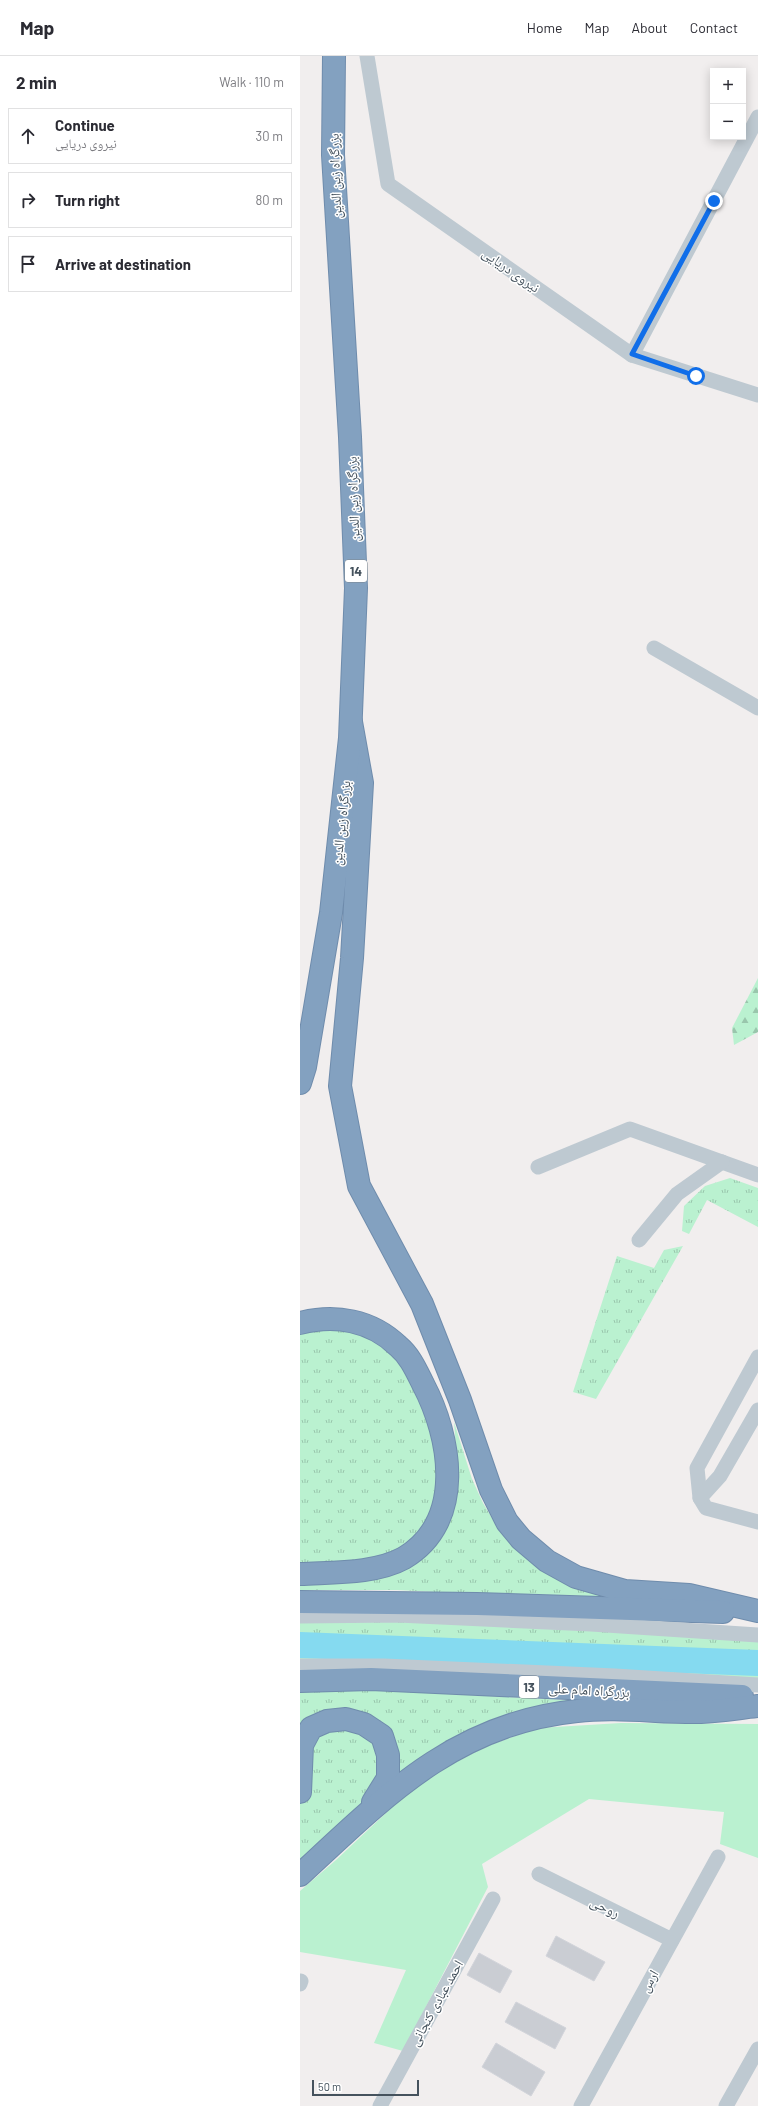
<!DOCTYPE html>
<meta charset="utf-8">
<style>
body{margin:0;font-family:Barlow,"Noto Naskh Arabic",sans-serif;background:#f2f2f3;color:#2b2b33}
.controls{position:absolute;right:12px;top:12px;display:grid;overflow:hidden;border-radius:0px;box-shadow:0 2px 10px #0003}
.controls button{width:36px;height:36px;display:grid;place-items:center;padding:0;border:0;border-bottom:1px solid #e1e1e2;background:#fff;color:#2b2b33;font:20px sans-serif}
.scale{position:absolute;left:12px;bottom:10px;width:107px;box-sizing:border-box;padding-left:4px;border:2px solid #45525d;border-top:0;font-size:11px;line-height:14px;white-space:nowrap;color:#45525d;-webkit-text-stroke:3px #fff;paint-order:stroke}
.stop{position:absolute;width:12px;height:12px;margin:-9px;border:3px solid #106ee9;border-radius:50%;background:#fff}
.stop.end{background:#106ee9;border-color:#fff;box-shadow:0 1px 4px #0008}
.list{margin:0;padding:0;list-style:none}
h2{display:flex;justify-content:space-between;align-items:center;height:52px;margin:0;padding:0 16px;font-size:17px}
h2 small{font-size:13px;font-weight:400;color:#7c7c81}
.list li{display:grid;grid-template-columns:26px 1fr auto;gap:12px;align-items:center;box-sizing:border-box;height:56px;margin:0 8px 8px;padding:0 8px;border:1px solid #e1e1e2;border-radius:0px}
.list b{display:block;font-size:15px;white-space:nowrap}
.list p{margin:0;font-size:13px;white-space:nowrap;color:#7c7c81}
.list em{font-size:13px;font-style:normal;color:#7c7c81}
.icon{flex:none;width:22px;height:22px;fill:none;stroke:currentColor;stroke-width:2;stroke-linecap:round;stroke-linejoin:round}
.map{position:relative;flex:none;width:458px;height:2050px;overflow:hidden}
header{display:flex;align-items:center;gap:24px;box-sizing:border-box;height:56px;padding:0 20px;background:#fff;border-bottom:1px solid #e1e1e2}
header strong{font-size:19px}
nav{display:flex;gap:22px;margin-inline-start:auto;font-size:14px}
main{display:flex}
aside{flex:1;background:#fff}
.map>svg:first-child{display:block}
</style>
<header>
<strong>Map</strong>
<nav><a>Home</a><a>Map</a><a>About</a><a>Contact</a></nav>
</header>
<main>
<aside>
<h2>2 min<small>Walk · 110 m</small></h2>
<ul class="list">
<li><svg class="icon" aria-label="ahead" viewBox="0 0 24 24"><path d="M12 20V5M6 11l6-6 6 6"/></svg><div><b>Continue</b><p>نیروی دریایی</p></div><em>30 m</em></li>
<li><svg class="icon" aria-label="right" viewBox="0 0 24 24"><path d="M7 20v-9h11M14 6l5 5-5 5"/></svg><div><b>Turn right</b></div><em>80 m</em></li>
<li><svg class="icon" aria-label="arrive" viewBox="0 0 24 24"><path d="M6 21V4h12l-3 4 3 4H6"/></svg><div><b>Arrive at destination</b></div></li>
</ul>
</aside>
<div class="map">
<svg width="458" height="2050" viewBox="0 0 458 2050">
<defs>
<pattern id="grass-tufts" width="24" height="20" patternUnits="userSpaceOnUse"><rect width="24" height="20" fill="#baf1d0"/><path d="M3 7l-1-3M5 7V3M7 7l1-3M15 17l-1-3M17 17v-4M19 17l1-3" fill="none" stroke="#99c6ac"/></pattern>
<pattern id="forest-firs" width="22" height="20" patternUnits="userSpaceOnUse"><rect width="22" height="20" fill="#baf1d0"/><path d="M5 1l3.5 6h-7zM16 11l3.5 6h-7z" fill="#99c6ac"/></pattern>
</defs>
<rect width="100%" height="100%" fill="#f1eeee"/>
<g fill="url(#grass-tufts)">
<polygon points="430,1122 458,1132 458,1171 407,1144 389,1178 382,1175 384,1150 405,1130"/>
<polygon points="383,1190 296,1343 273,1336 317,1200 354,1212 364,1194"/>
<polygon points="2,1273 63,1275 98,1300 137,1381 137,1450 116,1484 87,1501 0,1512 0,1274"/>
<polygon points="154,1366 172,1423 183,1447 195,1467 224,1499 415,1551 97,1534 0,1534 0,1524 103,1509 157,1405"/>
<polygon points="0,1563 48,1563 458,1583 458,1625 0,1607"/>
<polygon points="52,1633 386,1650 214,1658 0,1808 0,1635"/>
</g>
<polygon fill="url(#forest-firs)" points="458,922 458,976 434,989 432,972"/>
<polygon fill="#baf1d0" points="321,1667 458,1668 458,1802 420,1788 424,1756 289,1743 182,1808 188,1831 103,1995 74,1987 106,1914 0,1896 0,1835 36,1804 121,1724 187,1690 238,1672"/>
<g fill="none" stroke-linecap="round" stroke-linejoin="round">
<polyline stroke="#85daf0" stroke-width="26" points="0,1589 458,1607"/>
</g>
<g fill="#cacdd3" stroke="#d2d4da">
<polygon points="256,1880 305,1906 294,1925 246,1900"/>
<polygon points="179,1897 212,1915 200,1937 167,1919"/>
<polygon points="216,1946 266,1972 255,1993 205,1966"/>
<polygon points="196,1987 245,2016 231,2040 182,2011"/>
</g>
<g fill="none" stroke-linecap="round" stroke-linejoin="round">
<g stroke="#6f8cac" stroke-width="24">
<g id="highway">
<polyline points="51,666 62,727 52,902 40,1030 59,1130 122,1248 160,1344 191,1434 207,1466 221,1483 247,1505 276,1521 325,1535 389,1539 458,1555"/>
<polyline points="0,1027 5,1011 31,857 50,682 56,532 50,381 33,99 34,0"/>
<path d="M 0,1267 C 35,1258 71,1264 98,1290 C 110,1300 116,1314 123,1328 C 151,1381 166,1465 104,1502 C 75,1518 32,1516 0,1518"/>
<polyline points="0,1546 177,1548 423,1556"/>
<polyline points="0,1625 71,1623 442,1640"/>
<polyline points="0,1736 2,1689 11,1672 27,1665 46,1663 64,1668 82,1680 88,1699 88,1722 73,1746"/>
<path d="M 0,1819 C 85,1740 156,1667 277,1655 C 318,1650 360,1657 401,1656 C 420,1655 439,1652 458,1650"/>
</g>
</g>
<g stroke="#bec9d1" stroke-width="15">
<polyline points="67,0 88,128 332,299 458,339"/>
<polyline points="332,299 458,61"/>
<polyline points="354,592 458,652"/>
<polyline points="238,1111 330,1073 458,1119"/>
<polyline points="339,1184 377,1138 422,1106"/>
<polyline points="458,1301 397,1412 400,1442 406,1452 458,1466"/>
<polyline points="400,1442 420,1420 458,1354"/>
<polyline points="0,1560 98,1559 291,1568 458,1579"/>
<polyline points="0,1610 84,1610 315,1620 458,1629"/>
<polyline points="239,1818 372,1884"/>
<polyline points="0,1928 1,1925"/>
<polyline points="80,2050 193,1843"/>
<polyline points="281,2050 418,1801"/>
<polyline points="426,2050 458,1993"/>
</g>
<use href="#highway" stroke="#83a1c0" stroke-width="22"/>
</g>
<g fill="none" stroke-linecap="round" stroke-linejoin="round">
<polyline stroke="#106ee9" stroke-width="5" points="396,320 332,298 414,145"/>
</g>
<g text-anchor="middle" stroke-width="3" stroke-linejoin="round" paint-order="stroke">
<g fill="#fff" stroke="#7d868e" stroke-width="1">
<rect x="45" y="504" width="22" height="22" rx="3"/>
<rect x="219" y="1620" width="20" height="22" rx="3"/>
</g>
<g font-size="13" font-weight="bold" fill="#45525d">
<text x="56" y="520">14</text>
<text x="229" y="1636">13</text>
</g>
<g font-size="14" fill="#45525d" stroke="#fff">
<text transform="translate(35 120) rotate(-92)" y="5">بزرگراه زین الدین</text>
<text transform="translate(211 214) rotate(35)" y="5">نیروی دریایی</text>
<text transform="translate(53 443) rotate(-92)" y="5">بزرگراه زین الدین</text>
<text transform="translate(41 767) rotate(-84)" y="5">بزرگراه زین الدین</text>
<text transform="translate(289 1634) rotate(3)" y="5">بزرگراه امام علی</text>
<text transform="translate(305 1851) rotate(26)" y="5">روحی</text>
<text transform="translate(349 1925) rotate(-61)" y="5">ارس</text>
<text transform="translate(136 1947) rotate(-61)" y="5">احمد عبادی کنجانی</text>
</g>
</g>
</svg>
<div class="controls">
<button>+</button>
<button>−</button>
</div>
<div class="scale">50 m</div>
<div class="stop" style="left:396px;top:320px"></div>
<div class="stop end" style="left:414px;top:145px"></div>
</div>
</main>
